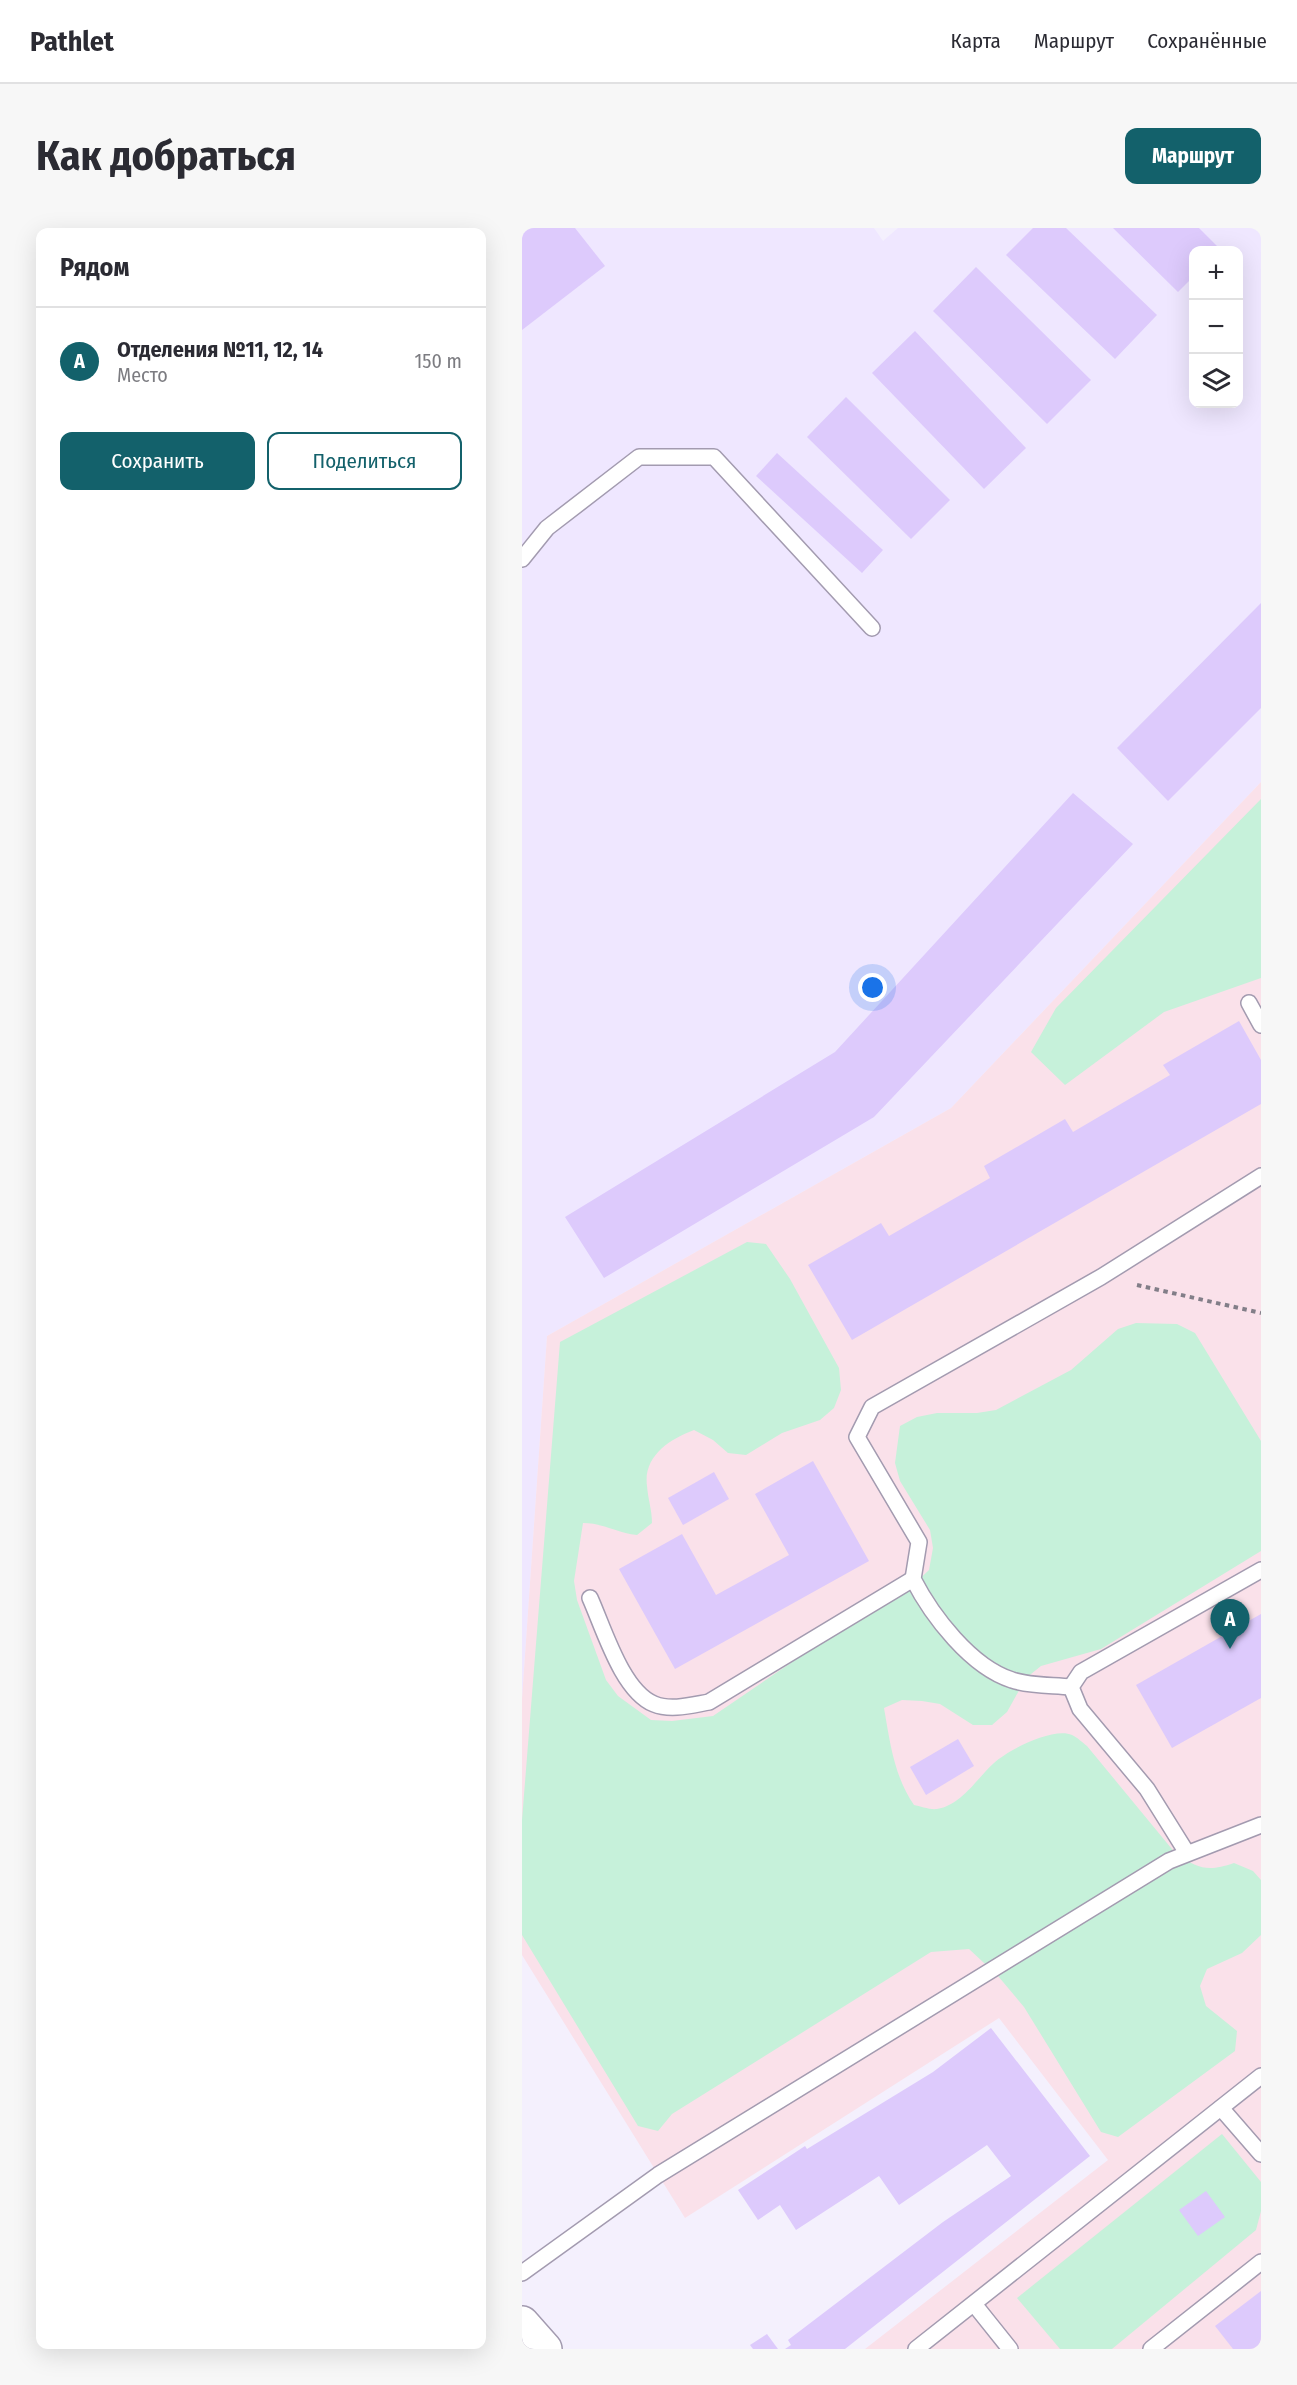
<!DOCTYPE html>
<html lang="ru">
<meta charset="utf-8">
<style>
body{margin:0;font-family:"Fira Sans Condensed",sans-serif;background:#f7f7f7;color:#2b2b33}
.controls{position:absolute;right:18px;top:18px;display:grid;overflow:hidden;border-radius:12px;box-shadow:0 6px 24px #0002}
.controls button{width:54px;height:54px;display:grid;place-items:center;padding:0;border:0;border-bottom:2px solid #e1e1e2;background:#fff;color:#2b2b33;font:30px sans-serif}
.you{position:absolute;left:351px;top:760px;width:21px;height:21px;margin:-15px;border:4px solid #fff;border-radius:50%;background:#1a73e8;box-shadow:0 0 0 9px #1a73e833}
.badge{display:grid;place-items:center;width:39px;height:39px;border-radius:50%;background:#13616b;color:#fff;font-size:20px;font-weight:700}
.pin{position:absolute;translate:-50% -50px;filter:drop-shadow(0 2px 3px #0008)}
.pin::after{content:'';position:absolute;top:32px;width:21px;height:18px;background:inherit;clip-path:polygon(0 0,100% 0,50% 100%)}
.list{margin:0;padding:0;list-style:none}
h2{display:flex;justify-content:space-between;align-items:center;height:78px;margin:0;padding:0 24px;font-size:26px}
h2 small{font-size:20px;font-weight:400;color:#7c7c81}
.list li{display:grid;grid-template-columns:39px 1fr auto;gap:18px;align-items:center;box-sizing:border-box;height:108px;padding:0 24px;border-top:2px solid #e1e1e2}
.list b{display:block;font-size:22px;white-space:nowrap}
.list p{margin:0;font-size:20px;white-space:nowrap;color:#7c7c81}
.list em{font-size:20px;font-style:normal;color:#7c7c81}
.actions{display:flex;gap:12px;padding:18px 24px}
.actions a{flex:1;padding:14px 0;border:2px solid #13616b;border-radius:12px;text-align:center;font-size:21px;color:#13616b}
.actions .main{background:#13616b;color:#fff}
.icon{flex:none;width:33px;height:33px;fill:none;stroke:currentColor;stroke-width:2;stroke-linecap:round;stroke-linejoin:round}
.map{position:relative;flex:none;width:739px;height:2121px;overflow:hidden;border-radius:12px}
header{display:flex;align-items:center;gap:36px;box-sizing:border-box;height:84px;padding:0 30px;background:#fff;border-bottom:2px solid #e1e1e2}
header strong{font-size:28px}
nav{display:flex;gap:33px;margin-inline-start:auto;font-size:21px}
.intro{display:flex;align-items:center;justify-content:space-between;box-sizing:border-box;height:144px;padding:0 36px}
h1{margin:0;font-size:42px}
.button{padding:15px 27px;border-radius:12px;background:#13616b;color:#fff;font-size:21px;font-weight:700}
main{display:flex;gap:36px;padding:0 36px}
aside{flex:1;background:#fff;border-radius:12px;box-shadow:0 6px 24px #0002}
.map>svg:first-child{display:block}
</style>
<header>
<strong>Pathlet</strong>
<nav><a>Карта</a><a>Маршрут</a><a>Сохранённые</a></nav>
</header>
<div class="intro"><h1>Как добраться</h1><a class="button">Маршрут</a></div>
<main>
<aside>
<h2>Рядом<small></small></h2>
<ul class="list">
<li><span class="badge">A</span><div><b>Отделения №11, 12, 14</b><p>Место</p></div><em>150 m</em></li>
</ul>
<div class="actions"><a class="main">Сохранить</a><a>Поделиться</a></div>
</aside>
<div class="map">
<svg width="739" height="2121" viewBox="0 0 739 2121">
<rect width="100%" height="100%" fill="#f4f0fd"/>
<path fill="#efe7ff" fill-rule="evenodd" d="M 0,0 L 352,0 L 361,13 L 376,0 L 739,0 L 739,554 L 429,880 L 25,1108 L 0,1471 ZM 672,22 L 716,22 L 716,176 L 672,176 Z"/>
<polygon fill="#fae1ea" points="739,554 739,2121 343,2121 586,1932 477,1790 163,1990 0,1727 0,1471 25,1108 429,880"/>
<g fill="#c6f1da">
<polygon points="739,571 739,750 642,784 543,857 509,824 534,780"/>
<path d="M 225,1014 L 244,1016 L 268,1051 L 317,1140 L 319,1162 L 312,1180 L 298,1192 L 260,1205 L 224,1227 L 206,1225 L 191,1212 L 172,1202 C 148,1211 121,1228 125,1258 C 126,1271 130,1282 130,1295 L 115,1307 C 95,1305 81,1295 61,1295 L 52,1353 L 55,1372 L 84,1452 L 96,1468 L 129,1492 L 150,1493 L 191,1488 L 345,1383 L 390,1358 L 407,1342 L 411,1320 L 408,1302 L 378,1253 L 373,1235 L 378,1198 L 395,1189 L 415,1185 L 455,1185 L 474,1182 L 549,1142 L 596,1101 L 614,1095 L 655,1096 L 673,1105 L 739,1213 L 739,1323 L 579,1421 L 519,1438 L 504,1450 L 485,1484 L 470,1497 L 451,1497 L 418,1476 L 400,1473 L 380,1472 L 362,1480 C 368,1514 372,1548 392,1577 C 398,1578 408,1582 415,1581 C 440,1577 455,1550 472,1535 C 486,1522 531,1499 550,1507 C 555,1509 561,1515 565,1518 L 654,1626 C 677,1641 686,1644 712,1635 L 731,1643 L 739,1652 L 739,1707 L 720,1725 L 685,1741 L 678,1758 L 684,1778 L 715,1803 L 713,1823 L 596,1909 L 579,1904 L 502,1779 L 476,1748 L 447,1721 L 409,1724 L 150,1886 L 136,1903 L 116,1898 L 0,1707 L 0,1592 L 38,1114 Z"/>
<polygon points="700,1906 739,1954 739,1983 734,2002 590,2121 538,2121 495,2070"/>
</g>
<g fill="#ddcafc">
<polygon points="5,0 53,0 83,38 0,102 0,4"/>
<polygon points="511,0 544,0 635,87 593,131 484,27"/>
<polygon points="591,0 677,0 698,21 672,22 672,48 656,64"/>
<polygon points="454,39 569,152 525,196 411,83"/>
<polygon points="393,103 504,220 462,261 350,145"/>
<polygon points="324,169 428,272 389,311 285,209"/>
<polygon points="255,225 361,322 340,345 234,248"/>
<polygon points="739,375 739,480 646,573 595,520"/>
<polygon points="551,565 611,616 352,889 82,1050 43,989 313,824"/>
<polygon points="717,793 739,832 739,876 330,1112 286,1037 359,995 367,1008 468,950 462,938 543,891 551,904 648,847 641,837"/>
<polygon points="291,1233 347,1333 153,1441 97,1341 160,1306 194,1367 267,1327 233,1266"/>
<polygon points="192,1244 207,1271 161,1297 146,1270"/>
<polygon points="739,1386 739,1470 650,1520 614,1457"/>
<polygon points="436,1511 452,1538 404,1567 388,1539"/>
<polygon points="469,1800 568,1928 323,2121 263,2121 269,2117 266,2112 421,1994 489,1948 465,1917 377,1977 357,1948 274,2002 258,1977 236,1992 216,1962 283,1918 285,1921 411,1844"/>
<polygon points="684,1963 703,1989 676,2008 657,1982"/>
<polygon points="739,2063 739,2121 711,2121 693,2098"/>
<polygon points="245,2106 256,2121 231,2121 228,2117"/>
</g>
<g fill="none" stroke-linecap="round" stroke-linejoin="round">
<g stroke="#a39bb0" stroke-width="18">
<g id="lane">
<polyline points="0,331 25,300 117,229 192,229 350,400"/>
<polyline points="727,775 739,797"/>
<path d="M 68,1370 C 82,1401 100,1463 132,1476 C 149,1483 170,1477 187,1474 L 391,1351"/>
<path d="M 549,1459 C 531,1457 507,1458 490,1452 C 449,1439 410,1388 391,1351 L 397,1314 L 335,1209 L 350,1179 L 579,1049 L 739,948"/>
<polyline points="665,1625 625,1561 558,1481 549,1459 559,1444 739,1342"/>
<polyline points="699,1880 739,1926"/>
<polyline points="0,2045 136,1947 647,1633 739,1597"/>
<polyline points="452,2076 488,2121"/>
<polyline points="394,2121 739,1848"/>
<polyline points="629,2121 739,2034"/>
</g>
</g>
<g stroke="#a39bb0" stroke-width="36">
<polyline id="secondary" points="0,2095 23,2121"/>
</g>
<polyline stroke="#827e88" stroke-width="4" stroke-dasharray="4.5 4.5" stroke-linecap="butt" points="615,1057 739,1085"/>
<use href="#lane" stroke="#fff" stroke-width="15"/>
<use href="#secondary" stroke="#fff" stroke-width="33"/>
</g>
</svg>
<div class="controls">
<button>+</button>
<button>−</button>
<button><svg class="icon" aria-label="layers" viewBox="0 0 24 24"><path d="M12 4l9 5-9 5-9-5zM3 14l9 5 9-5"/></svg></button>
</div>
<div class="you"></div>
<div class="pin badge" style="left:708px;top:1421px">A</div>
</div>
</main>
